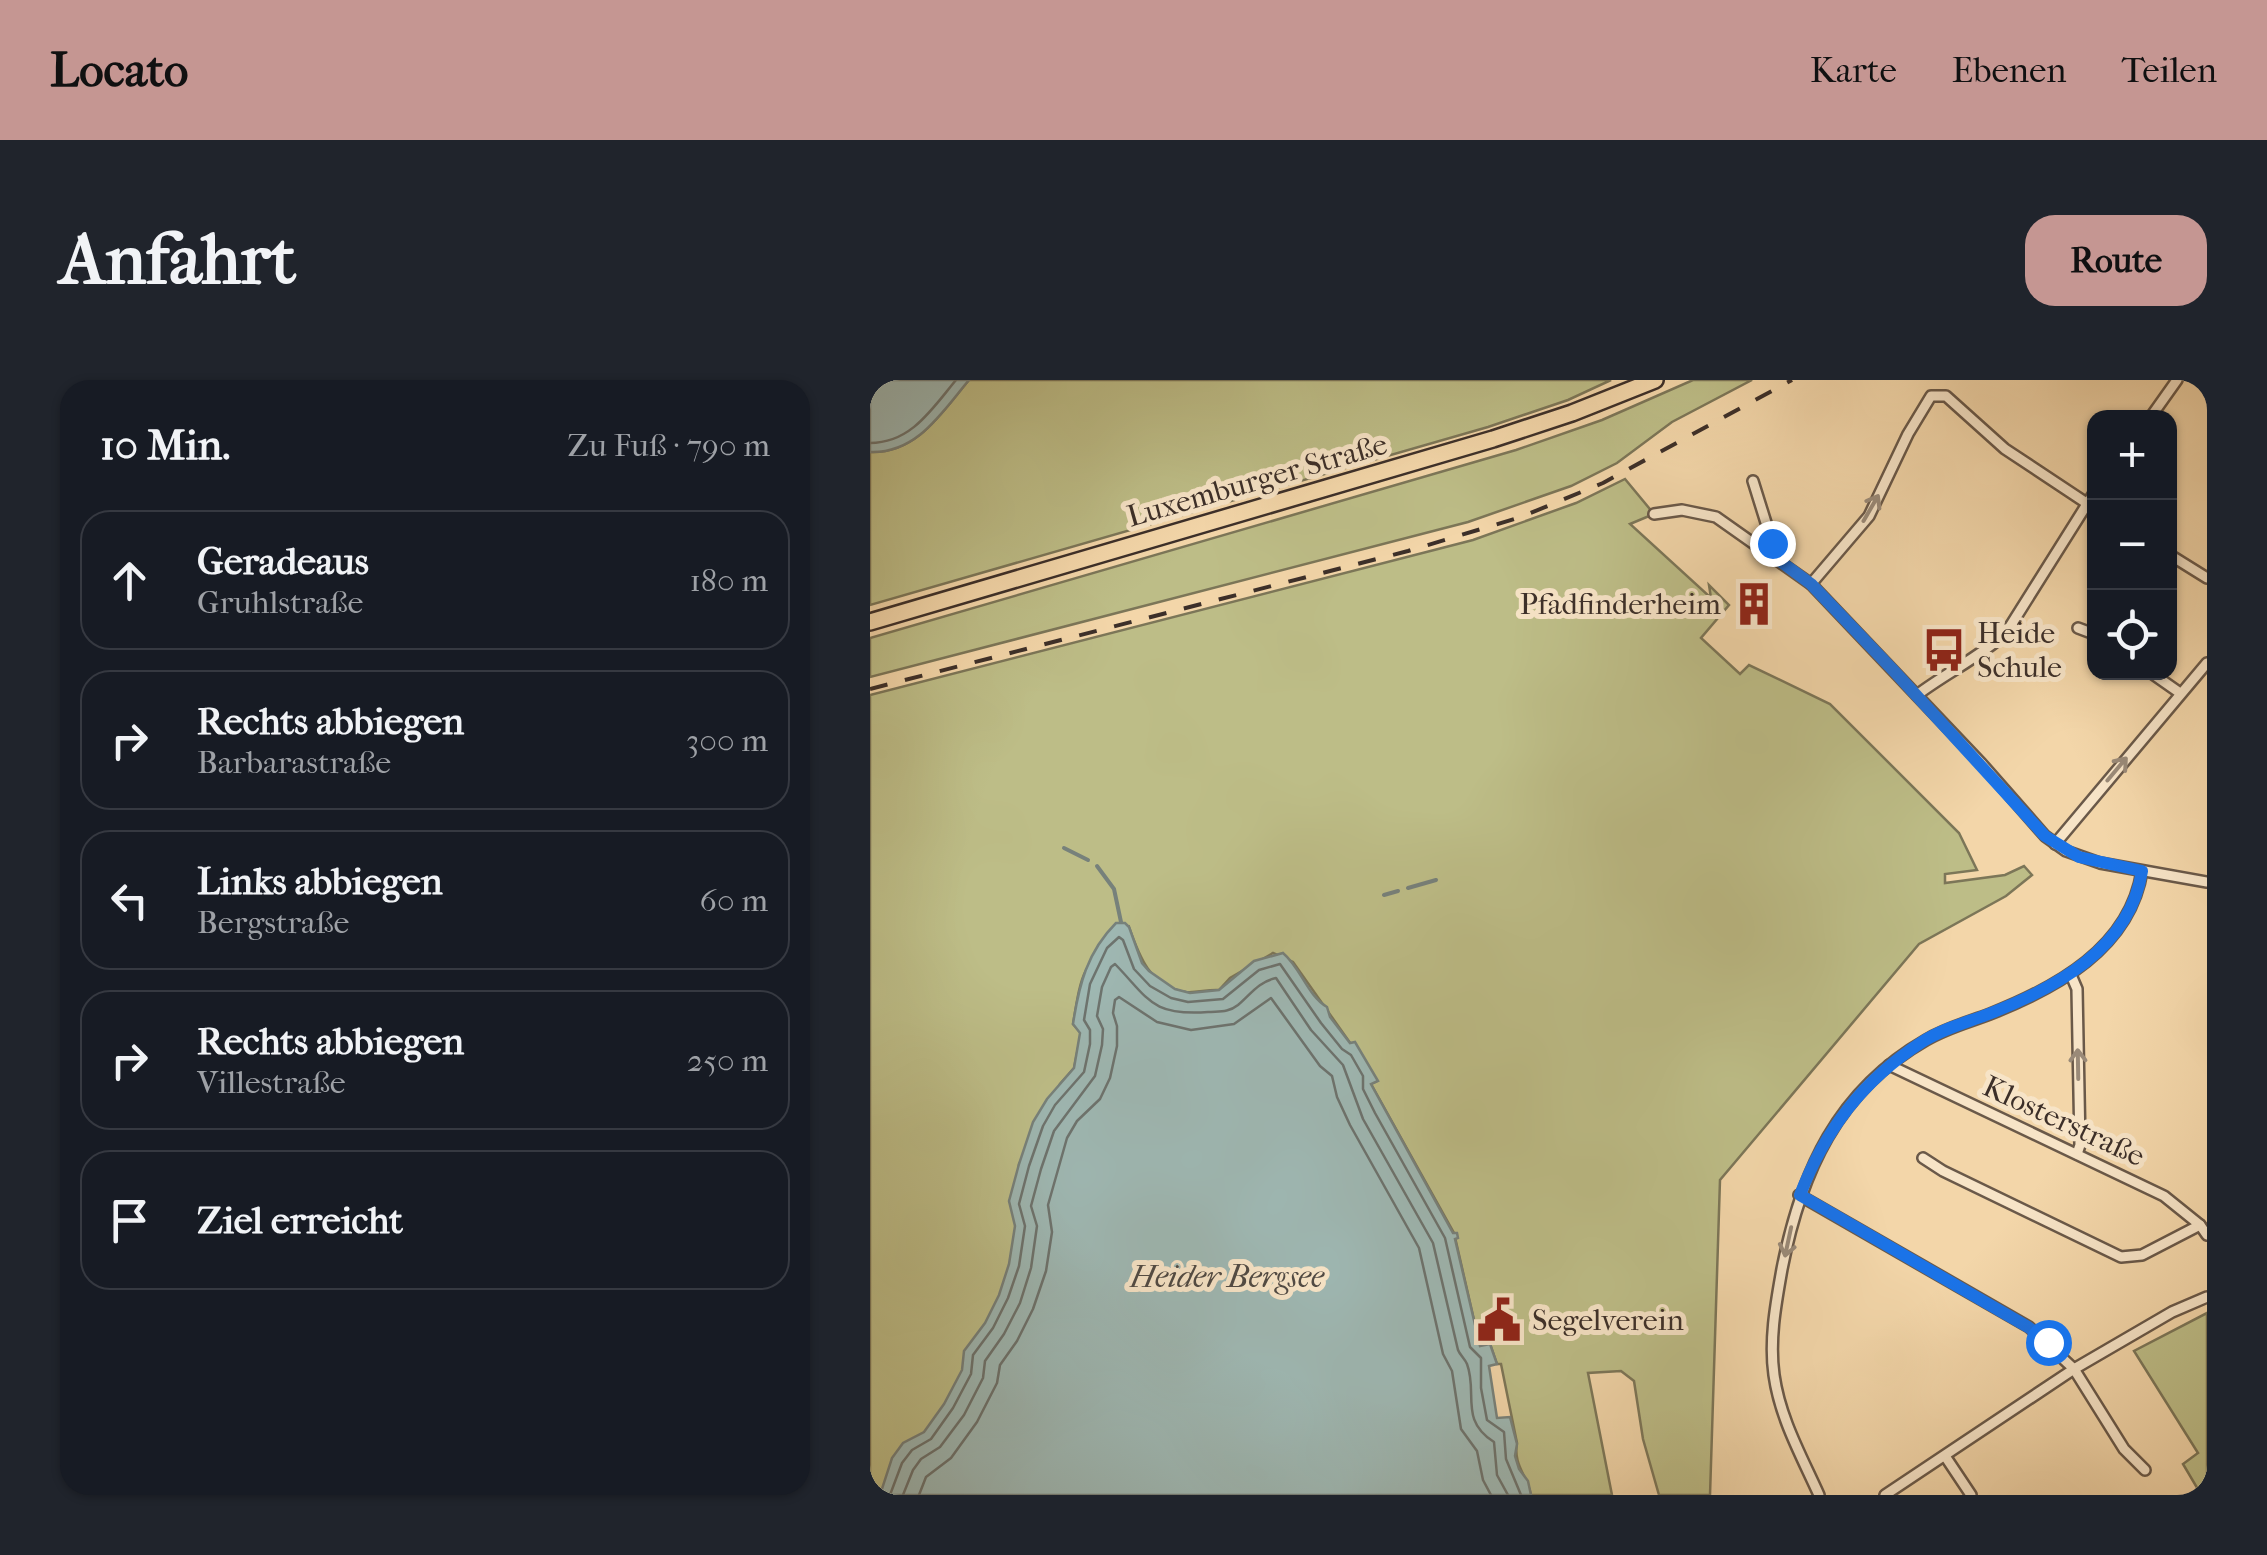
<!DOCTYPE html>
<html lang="de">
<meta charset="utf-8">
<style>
body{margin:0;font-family:"IM FELL French Canon",serif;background:#20242c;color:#f1f3f6}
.controls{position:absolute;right:30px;top:30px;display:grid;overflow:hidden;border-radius:20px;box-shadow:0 2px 8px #0004}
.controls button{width:90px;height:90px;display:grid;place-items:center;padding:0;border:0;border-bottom:2px solid #363941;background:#171b24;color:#f1f3f6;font:50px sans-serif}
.stop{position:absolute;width:30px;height:30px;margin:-22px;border:8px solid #1a73e8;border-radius:50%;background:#fff}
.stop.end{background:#1a73e8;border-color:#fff;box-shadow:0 2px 10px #0008}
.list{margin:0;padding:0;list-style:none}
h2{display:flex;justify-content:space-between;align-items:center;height:130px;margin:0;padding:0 40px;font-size:42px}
h2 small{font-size:32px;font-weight:400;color:#9ea1a6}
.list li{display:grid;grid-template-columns:65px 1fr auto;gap:30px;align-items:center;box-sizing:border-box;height:140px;margin:0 20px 20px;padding:0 20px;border:2px solid #363941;border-radius:30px}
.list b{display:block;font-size:38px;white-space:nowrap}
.list p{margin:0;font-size:32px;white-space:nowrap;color:#9ea1a6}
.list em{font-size:32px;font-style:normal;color:#9ea1a6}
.icon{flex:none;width:55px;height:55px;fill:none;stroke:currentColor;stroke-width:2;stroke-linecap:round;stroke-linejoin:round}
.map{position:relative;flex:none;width:1337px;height:1115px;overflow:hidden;border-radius:30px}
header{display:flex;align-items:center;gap:60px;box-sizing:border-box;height:140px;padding:0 50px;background:#c59692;color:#111}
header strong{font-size:48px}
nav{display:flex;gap:55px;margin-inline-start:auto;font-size:35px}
.intro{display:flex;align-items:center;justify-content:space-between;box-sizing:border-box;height:240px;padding:0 60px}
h1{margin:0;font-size:70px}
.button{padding:25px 45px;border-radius:30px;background:#c59692;color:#111;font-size:35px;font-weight:700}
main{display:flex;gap:60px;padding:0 60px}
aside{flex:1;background:#171b24;border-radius:30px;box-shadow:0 2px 8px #0004}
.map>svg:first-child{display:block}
</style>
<header>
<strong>Locato</strong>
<nav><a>Karte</a><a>Ebenen</a><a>Teilen</a></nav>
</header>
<div class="intro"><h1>Anfahrt</h1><a class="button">Route</a></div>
<main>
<aside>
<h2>10 Min.<small>Zu Fuß · 790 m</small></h2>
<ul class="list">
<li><svg class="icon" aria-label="ahead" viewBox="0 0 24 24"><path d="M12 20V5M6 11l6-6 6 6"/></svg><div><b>Geradeaus</b><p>Gruhlstraße</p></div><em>180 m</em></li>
<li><svg class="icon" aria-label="right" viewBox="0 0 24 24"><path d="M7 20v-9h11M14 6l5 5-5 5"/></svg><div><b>Rechts abbiegen</b><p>Barbarastraße</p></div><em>300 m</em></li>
<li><svg class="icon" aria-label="left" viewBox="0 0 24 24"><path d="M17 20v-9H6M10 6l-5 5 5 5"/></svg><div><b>Links abbiegen</b><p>Bergstraße</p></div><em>60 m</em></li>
<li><svg class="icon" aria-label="right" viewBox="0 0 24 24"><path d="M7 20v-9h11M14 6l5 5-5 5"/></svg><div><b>Rechts abbiegen</b><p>Villestraße</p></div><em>250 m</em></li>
<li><svg class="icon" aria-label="arrive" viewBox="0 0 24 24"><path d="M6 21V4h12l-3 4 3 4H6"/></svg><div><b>Ziel erreicht</b></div></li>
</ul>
</aside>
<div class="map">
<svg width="1337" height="1115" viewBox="0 0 1337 1115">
<rect width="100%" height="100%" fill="#f3d6a9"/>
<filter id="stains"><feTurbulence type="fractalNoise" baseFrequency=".002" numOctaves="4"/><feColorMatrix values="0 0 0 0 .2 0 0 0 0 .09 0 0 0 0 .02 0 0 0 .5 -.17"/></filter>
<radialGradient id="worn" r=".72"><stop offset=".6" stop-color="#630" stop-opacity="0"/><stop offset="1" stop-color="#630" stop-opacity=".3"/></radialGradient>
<g fill="#bdbd87" stroke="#7c7658" stroke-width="2.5">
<path d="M 99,0 L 741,0 L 698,20 L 618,47 L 0,225 L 0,72 C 47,74 72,32 99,0 Z"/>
<polygon points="823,0 882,0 802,42 747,83 701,106 598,142 0,297 0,258 646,70 732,40"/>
<path d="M 755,99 L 784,134 L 760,144 L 841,218 L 839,205 L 859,225 L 831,258 L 870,294 L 879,285 L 960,324 L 1089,453 L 1107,490 L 1075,494 L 1075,503 L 1135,495 L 1154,486 L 1162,495 L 1136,516 L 1049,564 L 850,800 L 840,1115 L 789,1115 L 773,1059 L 764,1001 L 751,991 L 718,993 L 742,1115 L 661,1115 C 657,1095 643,1085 647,1063 L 631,984 L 627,984 L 620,964 L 610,966 L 584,853 L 501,704 L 507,701 L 423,582 L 403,573 L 360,598 L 349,610 C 338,609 327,613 316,612 C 280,607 269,576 259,547 C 213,587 213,583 203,644 L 211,653 L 204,688 L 190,704 L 149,784 L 147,802 L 532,1115 L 0,1115 L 0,315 L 603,160 L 706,123 Z"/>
<polygon points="1337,933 1337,1115 1325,1115 1329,1111 1313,1084 1328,1073 1264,971"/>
</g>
<g fill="#9eb7b2" stroke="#77817b" stroke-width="2.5">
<path d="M 0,0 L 99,0 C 72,32 47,74 0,72 Z"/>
<path d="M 246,543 L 255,543 L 259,547 L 272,583 L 279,591 L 305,609 L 320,613 L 349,610 L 384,581 L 413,573 C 431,588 437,615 457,627 L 460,637 L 480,663 L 485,662 L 508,701 L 501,704 L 583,853 L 587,853 L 588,858 L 585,859 L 610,966 L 620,964 L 627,984 L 619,986 L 627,1038 L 640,1037 L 647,1064 L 645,1076 L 649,1089 L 658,1101 L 661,1115 L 10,1115 L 22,1078 L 33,1063 L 54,1052 L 74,1024 L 92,990 L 94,971 L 115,943 L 129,915 L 139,884 L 145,846 L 139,821 L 149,784 L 163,742 L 177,719 L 204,688 L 210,653 L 203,644 C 209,605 217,572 246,543 Z"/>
</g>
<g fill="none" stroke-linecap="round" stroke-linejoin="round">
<g stroke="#6d736e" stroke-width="2.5">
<path d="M 0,63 C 41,63 62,29 86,0"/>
<polyline points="20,1115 32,1083 42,1070 61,1059 83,1028 101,994 103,975 123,948 138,918 149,886 155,846 149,824 159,786 173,746 185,725 214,692 220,664 220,650 214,640 220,604 237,568 249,557 253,560 264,589 280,606 301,618 318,622 353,619 389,590 410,584 451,643 472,669 481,675 493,696 493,709 505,733 575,858 600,967 611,978 611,1008 617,1040 634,1052 636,1079 651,1115"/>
<path d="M 33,1115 L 43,1090 L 51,1079 L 70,1067 L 94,1035 L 113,998 L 115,981 L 134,954 L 150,923 L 161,888 L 167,846 L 161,826 L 171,789 L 184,751 L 225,696 L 232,665 L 233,649 L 227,636 L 232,607 L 241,587 L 245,584 C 279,619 281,636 338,632 C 349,631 358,633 368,625 C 381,614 388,602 406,598 L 441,650 L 473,685 L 493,739 L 563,863 L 588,970 C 590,975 595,979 597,984 C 608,1013 589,1040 624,1062 L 627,1095 L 638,1115"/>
<polyline points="49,1115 56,1097 81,1078 107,1042 127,1003 130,985 147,961 163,929 176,891 182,852 178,825 197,758 207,741 230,719 240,698 247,666 247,646 243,633 245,620 249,617 287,642 321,650 364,644 401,618 450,686 462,696 467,717 480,745 549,868 573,974 582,991 591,1049 607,1071 613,1100 621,1115"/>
</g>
<g stroke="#77817b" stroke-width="4">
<polyline points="194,468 218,480"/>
<polyline points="227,486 244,509 251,542"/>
<polyline points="538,508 566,500"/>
<polyline points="514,515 528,511"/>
</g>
<g stroke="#6a5949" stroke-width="14">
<g id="minor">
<polyline points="1280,38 1307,0"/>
<polyline points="883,101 907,178"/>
<polyline points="784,134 812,130 846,137 941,204 1111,383 1175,456 1196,471 1230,483 1337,502"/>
<polyline points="1300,175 1337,198"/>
<polyline points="941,204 999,136 1038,54 1061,16 1076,16 1135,69 1224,128"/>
<polyline points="1208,248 1224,254"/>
<polyline points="1280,292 1310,313"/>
<path d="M 1047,315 C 1076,293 1110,277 1136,253 L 1224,113"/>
<polyline points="1185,464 1337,283"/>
<polyline points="1201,595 1207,609 1210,765 1207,774"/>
<polyline points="1019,685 1294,816 1330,845 1337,855"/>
<polyline points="1053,778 1073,791 1251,877 1272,875 1330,845"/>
<polyline points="929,815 1159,947 1204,989 1254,1069 1275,1090"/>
<polyline points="1075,1076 1101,1115"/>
<path d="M 949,1115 C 931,1075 910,1038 904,995 C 899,959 906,923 912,889 C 931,792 967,711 1056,660 C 1076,648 1099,642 1120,634 C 1186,608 1260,568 1272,491"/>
<polyline points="1015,1115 1204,989 1302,932 1337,917"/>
</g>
</g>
<g stroke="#3c2f29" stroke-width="20">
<polyline id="primary" points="0,242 623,59 702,33 785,0"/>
</g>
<use href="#minor" stroke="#f7e4c7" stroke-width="9"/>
<use href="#primary" stroke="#f3d6a9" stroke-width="15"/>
<polyline stroke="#3c2f29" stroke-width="4" stroke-dasharray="18 18" stroke-linecap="butt" points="0,309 538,171 651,137 733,103 922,0"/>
</g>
<defs><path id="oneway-shaft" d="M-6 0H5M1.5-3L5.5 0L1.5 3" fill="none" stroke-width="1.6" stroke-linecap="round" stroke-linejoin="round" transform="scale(2.5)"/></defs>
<g stroke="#9a8a78">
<use href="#oneway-shaft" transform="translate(1001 128) rotate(-60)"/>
<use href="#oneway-shaft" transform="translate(1247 389) rotate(-50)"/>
<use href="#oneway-shaft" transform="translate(1208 684) rotate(-91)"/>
<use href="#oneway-shaft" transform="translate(918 862) rotate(102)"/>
</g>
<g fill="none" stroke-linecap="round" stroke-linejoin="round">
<path stroke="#1a73e8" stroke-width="12" d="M 902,163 L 906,178 L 941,204 L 1024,291 L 1175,456 L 1209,477 L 1272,491 C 1260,569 1184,609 1116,635 C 1095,643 1072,649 1052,662 C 993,700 955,750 930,815 L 1158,947 L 1178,962"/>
</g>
<defs>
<g id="building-bare" transform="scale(3.45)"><path d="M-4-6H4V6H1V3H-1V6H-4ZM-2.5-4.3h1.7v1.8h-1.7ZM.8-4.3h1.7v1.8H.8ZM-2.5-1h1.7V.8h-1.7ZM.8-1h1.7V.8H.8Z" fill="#8f2418" stroke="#f7e4c7" stroke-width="2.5" paint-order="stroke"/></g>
<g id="bus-bare" transform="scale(3.45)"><path d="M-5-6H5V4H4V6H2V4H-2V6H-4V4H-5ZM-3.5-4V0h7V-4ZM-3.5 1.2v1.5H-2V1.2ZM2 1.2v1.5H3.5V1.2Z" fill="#8f2418" stroke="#f7e4c7" stroke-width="2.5" paint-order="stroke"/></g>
<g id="civic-bare" transform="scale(3.45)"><path d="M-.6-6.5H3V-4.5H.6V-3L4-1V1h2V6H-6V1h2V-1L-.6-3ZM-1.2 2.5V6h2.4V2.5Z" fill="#8f2418" stroke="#f7e4c7" stroke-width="2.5" paint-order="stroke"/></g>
</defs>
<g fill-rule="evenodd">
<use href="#building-bare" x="884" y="224"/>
<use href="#bus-bare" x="1074" y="270"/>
<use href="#civic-bare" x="629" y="940"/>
</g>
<g text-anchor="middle" stroke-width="10" stroke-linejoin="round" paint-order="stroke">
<g font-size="30" fill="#3c2f29" stroke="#f7e4c7">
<text transform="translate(387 100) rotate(-16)" y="10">Luxemburger Straße</text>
<text transform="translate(1194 741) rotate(25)" y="10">Klosterstraße</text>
</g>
<g font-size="30" fill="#3c2f29" stroke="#f7e4c7" text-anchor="start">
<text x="851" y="234" text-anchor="end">Pfadfinderheim</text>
<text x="1107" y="263">Heide<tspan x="1107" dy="34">Schule</tspan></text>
<text x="662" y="950">Segelverein</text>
</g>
<g font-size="32" font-style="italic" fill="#504a44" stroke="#f7e4c7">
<text x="357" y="907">Heider Bergsee</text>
</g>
</g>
<rect width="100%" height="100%" filter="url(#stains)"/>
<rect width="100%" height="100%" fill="url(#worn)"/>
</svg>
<div class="controls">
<button>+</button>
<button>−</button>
<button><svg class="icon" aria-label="locate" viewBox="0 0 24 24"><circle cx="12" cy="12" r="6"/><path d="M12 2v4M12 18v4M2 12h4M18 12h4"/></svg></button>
</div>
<div class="stop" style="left:1178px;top:962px"></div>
<div class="stop end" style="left:902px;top:163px"></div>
</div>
</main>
